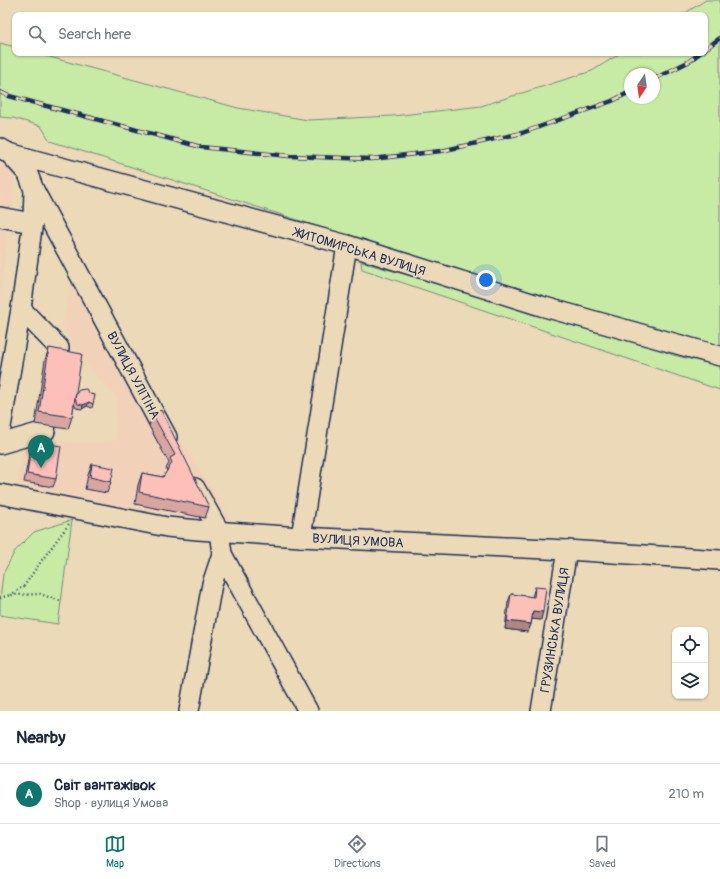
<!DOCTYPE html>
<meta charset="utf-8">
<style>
body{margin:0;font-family:Pangolin,sans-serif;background:#f6f6f7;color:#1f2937}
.controls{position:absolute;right:12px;bottom:12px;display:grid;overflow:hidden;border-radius:8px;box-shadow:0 1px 3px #0004}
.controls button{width:36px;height:36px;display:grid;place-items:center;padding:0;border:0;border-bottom:1px solid #e0e1e3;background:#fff;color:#1f2937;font:20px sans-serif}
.compass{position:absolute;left:624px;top:68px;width:36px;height:36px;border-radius:50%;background:#fff;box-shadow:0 1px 3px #0004;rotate:193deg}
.you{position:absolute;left:486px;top:280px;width:14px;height:14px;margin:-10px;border:3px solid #fff;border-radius:50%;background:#1a73e8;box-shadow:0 0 0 6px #1a73e833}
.badge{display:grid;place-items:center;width:26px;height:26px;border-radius:50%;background:#0f766e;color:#fff;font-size:13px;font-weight:700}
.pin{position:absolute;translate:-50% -33px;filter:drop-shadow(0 1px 2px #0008)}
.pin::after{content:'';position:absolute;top:21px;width:14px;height:12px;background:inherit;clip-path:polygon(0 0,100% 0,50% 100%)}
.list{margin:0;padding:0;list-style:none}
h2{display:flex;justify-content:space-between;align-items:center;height:52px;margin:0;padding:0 16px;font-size:17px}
h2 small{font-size:13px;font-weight:400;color:#747a83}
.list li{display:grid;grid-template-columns:26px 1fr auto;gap:12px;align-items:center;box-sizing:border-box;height:60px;padding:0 16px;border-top:1px solid #e0e1e3}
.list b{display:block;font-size:15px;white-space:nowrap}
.list p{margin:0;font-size:13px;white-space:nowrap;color:#747a83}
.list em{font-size:13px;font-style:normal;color:#747a83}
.icon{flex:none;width:22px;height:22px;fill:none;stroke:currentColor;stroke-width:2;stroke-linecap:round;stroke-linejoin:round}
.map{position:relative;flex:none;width:720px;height:711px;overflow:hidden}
.search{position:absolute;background:#fff;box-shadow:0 1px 3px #0004;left:12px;right:12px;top:12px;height:44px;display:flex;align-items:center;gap:10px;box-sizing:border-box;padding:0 14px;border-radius:8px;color:#747a83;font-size:15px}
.sheet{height:112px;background:#fff}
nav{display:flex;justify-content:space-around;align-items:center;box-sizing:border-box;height:56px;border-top:1px solid #e0e1e3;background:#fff;font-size:11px;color:#747a83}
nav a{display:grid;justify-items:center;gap:2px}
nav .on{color:#0f766e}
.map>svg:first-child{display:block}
</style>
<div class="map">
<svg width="720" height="711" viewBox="0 0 720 711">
<rect width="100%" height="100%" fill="#ecd9b7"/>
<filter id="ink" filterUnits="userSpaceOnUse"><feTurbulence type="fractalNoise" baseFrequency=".025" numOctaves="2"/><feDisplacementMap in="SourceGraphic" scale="8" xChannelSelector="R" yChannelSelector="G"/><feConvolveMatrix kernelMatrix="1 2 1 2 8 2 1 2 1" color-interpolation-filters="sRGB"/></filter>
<g filter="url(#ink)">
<g fill="#f1d2b8">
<polygon points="0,162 16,169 0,298"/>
<polygon points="74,268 235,527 83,499 16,484 25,440 93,443 116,441 117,397 82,360 62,326"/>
</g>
<g fill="#c7eaa4" stroke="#718c81" fill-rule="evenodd">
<path d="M 706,0 L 720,0 L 720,349 L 442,266 L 50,141 L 41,126 L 13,118 L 0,117 L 0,43 L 15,47 L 15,53 L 35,53 L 238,108 L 308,120 L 393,116 L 481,106 L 592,71 L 621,53 L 705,53 L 705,15 L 682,15 ZM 630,74 L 654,74 L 654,98 L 630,98 Z"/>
<polygon points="361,262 626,336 673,355 720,366 720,390 362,269"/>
<polygon points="72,520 58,624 0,615 0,600 3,574 15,551 34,532"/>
</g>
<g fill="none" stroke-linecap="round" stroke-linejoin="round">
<g stroke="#1b2f5e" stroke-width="22">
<g id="minor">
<polyline points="0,148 9,153 347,245 541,306 720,356"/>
<polyline points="34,190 167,437"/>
<polyline points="0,217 32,223"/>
<polyline points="0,433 21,309 33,221 34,190 28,174 9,153"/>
<polyline points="0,444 45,431 59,348 21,309"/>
<polyline points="195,488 219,531 222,554 308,711"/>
<polyline points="0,494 167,527 198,530 301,537 567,550 720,560"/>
<polyline points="301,537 347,245"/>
<polyline points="189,711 212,584 222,554"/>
<polyline points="541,711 567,550"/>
</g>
</g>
<g stroke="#1b2f5e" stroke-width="2.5" stroke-dasharray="1 3" stroke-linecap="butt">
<polyline points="10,595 24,586 42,560 69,524"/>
<polyline points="0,598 10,595 40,594 61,601"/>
</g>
<use href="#minor" stroke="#ecd9b7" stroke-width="19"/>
<g stroke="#1b2f5e" stroke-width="4.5">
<g id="rail">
<polyline points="705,49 720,38"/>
<polyline points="654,79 688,62 700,53"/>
<polyline points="0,92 9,96 201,147 289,156 372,159 441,151 522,133 612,101 630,92"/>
</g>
</g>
<use href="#rail" stroke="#ecd9b7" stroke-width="3" stroke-dasharray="9" stroke-linecap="butt"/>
</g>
<g fill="#d9a59f" stroke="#1b2f5e">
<polygon points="49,348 76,394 93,404 92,408 87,406 82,409 76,408 74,404 72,417 68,429 35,424 45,360"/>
<polygon points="153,415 209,507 205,518 135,504 138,485 142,473 163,477 167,471 166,469 169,463 149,426"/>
<polygon points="32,441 56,479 53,487 24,482 30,449"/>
<polygon points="92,464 111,482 107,493 85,489 88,475"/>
<polygon points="535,587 541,620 532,619 531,624 528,632 505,629 508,602 511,594 532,597"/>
</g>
<g fill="#b08682" stroke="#1b2f5e">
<polygon points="89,402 87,406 82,409 83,405"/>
<polygon points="533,611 543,612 541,620 530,619"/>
<polygon points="507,621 531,624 528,632 505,629"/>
</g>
<g fill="#fcc0b9" stroke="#1b2f5e">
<polygon points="49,348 82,354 72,417 39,412"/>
<polygon points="86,389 90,394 95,395 93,404 89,402 83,405 78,404 75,399 76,394 79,390"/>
<polygon points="161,410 209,507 139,492 142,473 163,477 172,463 170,458 175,455 153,415"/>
<polygon points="32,441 61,446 56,479 27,474"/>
<polygon points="92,464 114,468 111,482 90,477"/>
<polygon points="535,587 546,588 543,612 533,611 531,624 507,621 511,594 534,597"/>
</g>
</g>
<g text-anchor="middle" stroke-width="4" stroke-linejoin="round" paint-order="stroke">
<g font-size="13" fill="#1b2f5e" stroke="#ecd9b7">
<text transform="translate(360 251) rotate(17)" y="5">ЖИТОМИРСЬКА ВУЛИЦЯ</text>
<text transform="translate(134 375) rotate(62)" y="5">ВУЛИЦЯ УЛІТІНА</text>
<text transform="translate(358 540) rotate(3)" y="5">ВУЛИЦЯ УМОВА</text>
<text transform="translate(554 630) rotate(-81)" y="5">ГРУЗИНСЬКА ВУЛИЦЯ</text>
</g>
</g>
</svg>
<div class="controls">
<button><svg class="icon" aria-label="locate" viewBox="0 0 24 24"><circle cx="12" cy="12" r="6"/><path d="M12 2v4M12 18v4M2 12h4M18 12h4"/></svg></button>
<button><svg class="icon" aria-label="layers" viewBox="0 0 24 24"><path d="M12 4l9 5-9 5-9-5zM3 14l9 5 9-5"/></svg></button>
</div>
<svg class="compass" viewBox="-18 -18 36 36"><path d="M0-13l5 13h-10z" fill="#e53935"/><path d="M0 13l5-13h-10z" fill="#747a83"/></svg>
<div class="you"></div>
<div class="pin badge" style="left:41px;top:468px">A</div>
<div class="search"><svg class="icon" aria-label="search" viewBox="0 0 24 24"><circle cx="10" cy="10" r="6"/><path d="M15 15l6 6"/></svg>Search here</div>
</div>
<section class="sheet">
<h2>Nearby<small></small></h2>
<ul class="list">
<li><span class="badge">A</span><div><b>Світ вантажівок</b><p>Shop · вулиця Умова</p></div><em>210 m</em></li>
</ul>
</section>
<nav>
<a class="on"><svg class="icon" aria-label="map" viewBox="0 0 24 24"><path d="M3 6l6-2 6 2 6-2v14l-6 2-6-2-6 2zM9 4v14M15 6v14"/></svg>Map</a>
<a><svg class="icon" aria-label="directions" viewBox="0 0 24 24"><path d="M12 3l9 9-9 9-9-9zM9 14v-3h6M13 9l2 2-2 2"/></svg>Directions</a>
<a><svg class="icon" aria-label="saved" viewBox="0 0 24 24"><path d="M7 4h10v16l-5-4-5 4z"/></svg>Saved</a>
</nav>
